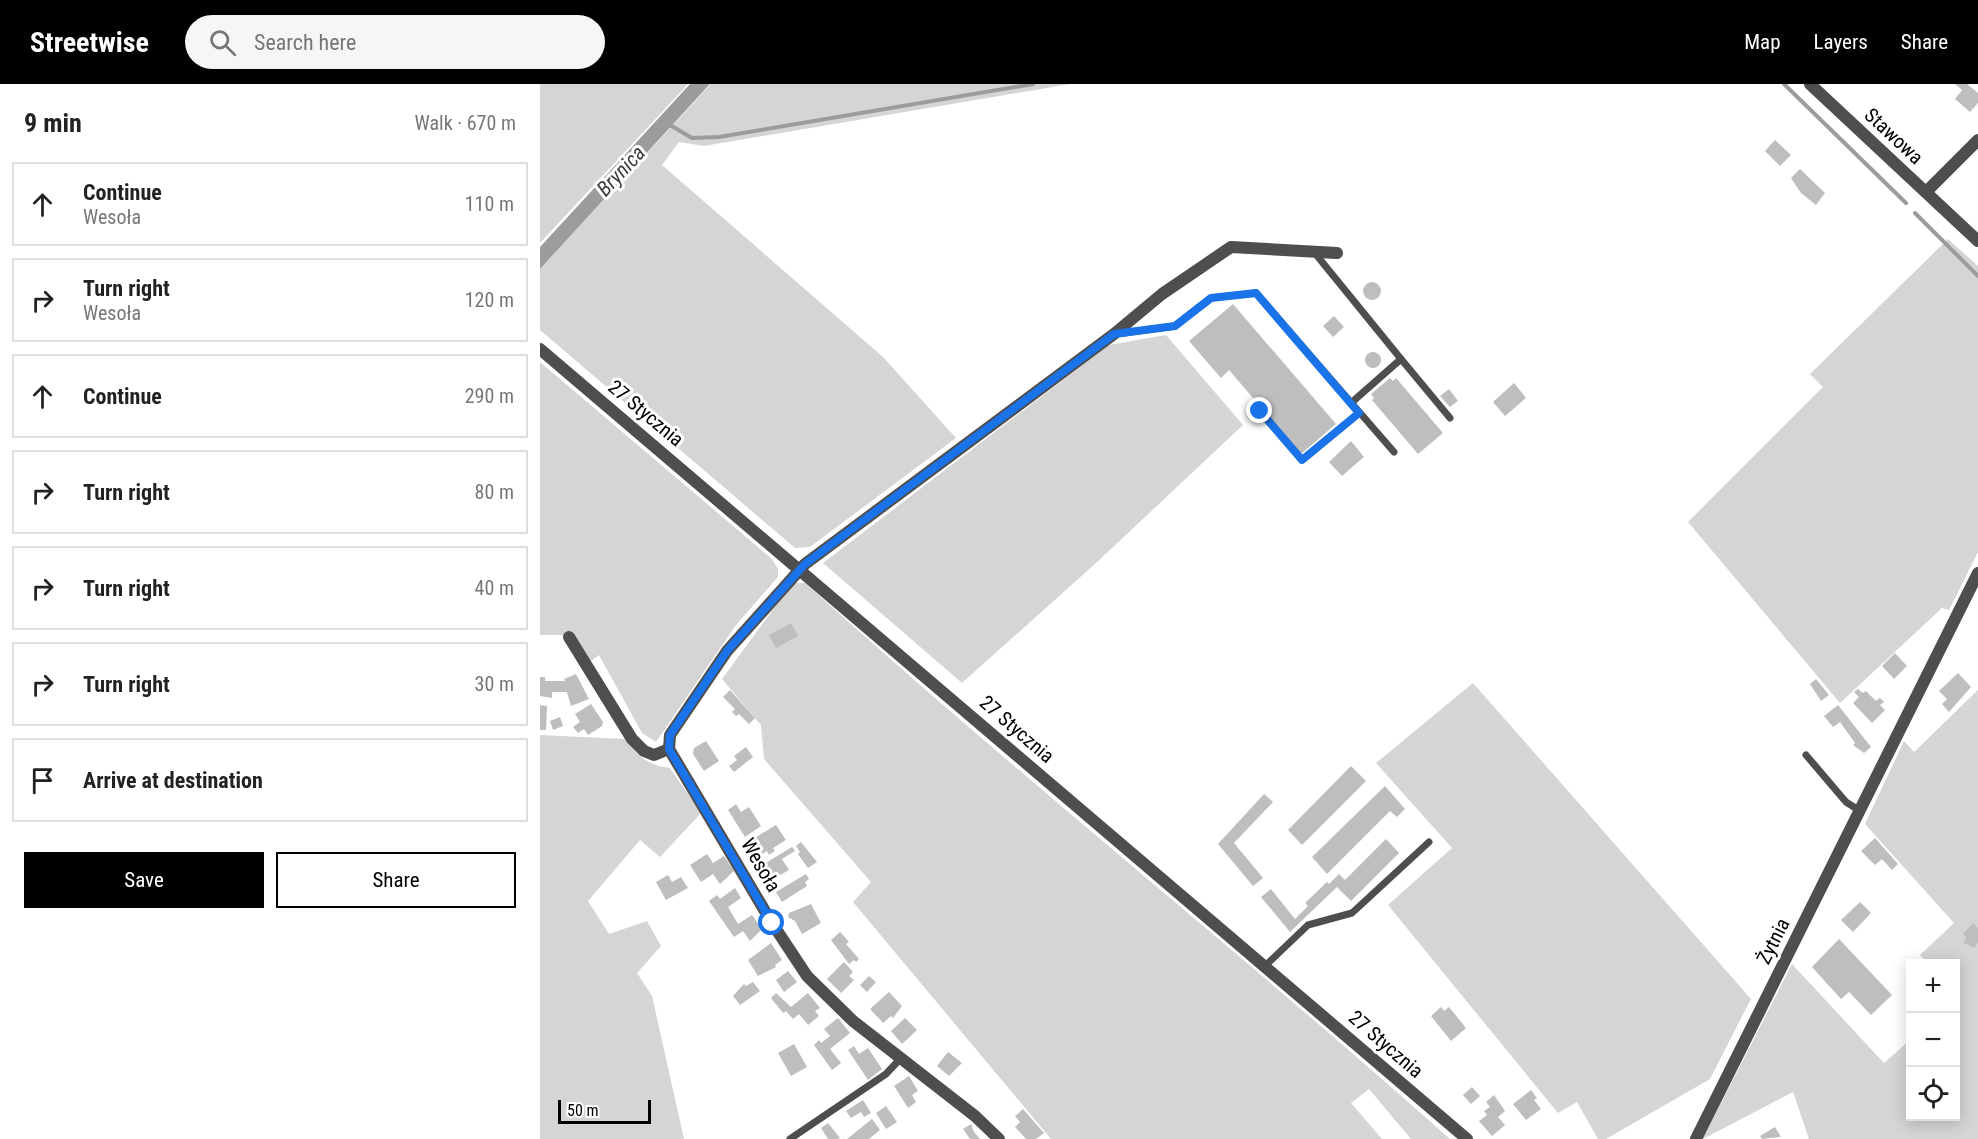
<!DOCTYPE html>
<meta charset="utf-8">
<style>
body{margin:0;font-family:"Roboto Condensed",sans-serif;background:#f6f6f6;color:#222}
.controls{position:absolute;right:18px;bottom:18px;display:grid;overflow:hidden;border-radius:0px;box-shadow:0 3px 15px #0003}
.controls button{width:54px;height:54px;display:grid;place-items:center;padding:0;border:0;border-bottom:2px solid #e0e0e0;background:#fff;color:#222;font:30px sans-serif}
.scale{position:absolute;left:18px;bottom:15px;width:93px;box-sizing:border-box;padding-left:6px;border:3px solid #000;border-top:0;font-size:16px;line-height:21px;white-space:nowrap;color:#000;-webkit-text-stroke:4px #fff;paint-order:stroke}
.stop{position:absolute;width:18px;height:18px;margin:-14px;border:4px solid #1a73e8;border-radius:50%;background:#fff}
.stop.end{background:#1a73e8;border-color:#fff;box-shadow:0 2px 6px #0008}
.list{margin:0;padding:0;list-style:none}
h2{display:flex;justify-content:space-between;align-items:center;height:78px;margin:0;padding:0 24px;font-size:26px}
h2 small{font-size:20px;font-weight:400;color:#767676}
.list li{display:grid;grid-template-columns:39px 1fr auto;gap:18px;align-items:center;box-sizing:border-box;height:84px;margin:0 12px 12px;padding:0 12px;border:2px solid #e0e0e0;border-radius:0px}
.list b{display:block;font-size:22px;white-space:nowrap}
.list p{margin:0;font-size:20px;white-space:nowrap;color:#767676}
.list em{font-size:20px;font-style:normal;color:#767676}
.actions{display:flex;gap:12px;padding:18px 24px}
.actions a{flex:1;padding:14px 0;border:2px solid #000;border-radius:0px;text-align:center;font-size:21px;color:#000}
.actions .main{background:#000;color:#fff}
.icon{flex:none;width:33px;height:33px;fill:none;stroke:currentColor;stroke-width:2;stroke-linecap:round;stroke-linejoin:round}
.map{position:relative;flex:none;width:1438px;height:1055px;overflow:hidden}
header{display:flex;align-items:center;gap:36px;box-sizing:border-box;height:84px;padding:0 30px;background:#000;color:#fff}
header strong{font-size:28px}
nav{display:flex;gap:33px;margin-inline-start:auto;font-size:21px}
.search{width:420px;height:54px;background:#f6f6f6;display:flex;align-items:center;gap:15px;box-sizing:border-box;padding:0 21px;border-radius:33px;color:#767676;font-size:22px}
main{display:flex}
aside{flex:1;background:#fff}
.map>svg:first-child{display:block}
</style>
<header>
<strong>Streetwise</strong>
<div class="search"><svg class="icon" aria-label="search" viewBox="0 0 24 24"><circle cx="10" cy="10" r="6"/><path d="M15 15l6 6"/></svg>Search here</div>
<nav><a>Map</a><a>Layers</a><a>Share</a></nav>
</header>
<main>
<aside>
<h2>9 min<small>Walk · 670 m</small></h2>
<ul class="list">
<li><svg class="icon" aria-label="ahead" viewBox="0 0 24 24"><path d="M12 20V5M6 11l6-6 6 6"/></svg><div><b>Continue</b><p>Wesoła</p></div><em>110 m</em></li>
<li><svg class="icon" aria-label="right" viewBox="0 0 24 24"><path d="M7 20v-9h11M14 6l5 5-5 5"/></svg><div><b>Turn right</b><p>Wesoła</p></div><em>120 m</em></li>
<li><svg class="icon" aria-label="ahead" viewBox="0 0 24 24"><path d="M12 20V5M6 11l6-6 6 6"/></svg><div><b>Continue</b></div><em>290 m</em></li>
<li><svg class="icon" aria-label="right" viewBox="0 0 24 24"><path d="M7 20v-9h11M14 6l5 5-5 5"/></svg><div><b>Turn right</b></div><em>80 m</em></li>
<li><svg class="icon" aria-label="right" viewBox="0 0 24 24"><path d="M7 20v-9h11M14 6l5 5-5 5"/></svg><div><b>Turn right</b></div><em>40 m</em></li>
<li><svg class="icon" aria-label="right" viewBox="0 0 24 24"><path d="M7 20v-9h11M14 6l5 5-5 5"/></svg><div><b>Turn right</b></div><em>30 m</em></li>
<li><svg class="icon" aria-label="arrive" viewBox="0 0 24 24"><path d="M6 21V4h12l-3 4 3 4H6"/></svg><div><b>Arrive at destination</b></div></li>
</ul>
<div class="actions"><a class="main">Save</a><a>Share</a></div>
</aside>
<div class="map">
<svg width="1438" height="1055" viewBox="0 0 1438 1055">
<rect width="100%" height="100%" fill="#fff"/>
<g fill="#d5d5d5">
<polygon points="0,0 148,0 0,159"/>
<polygon points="171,0 530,0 164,62 139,58 122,81 343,273 416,354 270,463 255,464 0,246 0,185"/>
<polygon points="1408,155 1438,182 1438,468 1409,526 1402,524 1300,619 1148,438 1283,303 1270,290"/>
<polygon points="626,251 703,341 556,479 422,599 283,479 569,261"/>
<polygon points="0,278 232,475 238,485 238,493 196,541 116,658 102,649 59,571 42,584 22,551 0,551"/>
<path d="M 256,499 L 265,499 C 475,689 698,866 910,1055 L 871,1055 L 829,1005 L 811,1019 L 842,1055 L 511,1055 L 313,818 L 331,798 L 224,675 L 221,641 L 182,595 L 248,505 Z"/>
<polygon points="933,599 1211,915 1170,995 1066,1055 1058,1055 1037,1018 1018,1029 848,821 912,764 836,679"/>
<polygon points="1438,606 1438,1055 1269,1055 1253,1008 1163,1055 1252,880 1344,979 1370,956 1370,1032 1416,1032 1416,880 1388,879 1380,871 1414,839 1325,740 1364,657 1374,668"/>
<path d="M 0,651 L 85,655 C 99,673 107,681 130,684 L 161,729 L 120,773 L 100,756 L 48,817 L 69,850 L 107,837 L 121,862 L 97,889 L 112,912 L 144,1055 L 0,1055 Z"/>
</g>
<polygon fill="#9c9c9c" points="150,0 170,0 0,185 0,163"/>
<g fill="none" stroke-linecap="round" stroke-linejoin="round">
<g stroke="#9c9c9c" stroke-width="4">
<polyline points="1244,0 1366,119"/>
<polyline points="130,41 152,54 179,53 493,0"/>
<polyline points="1375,129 1438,192"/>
</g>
</g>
<g fill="#bebebe">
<polygon points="1415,0 1427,0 1438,9 1438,19 1430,28 1415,15 1422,6"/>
<polygon points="1235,56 1251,71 1240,82 1225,67"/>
<polygon points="1260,85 1285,109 1276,121 1261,109 1251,94"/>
<circle cx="832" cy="207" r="9"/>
<polygon points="693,220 796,340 761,370 689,286 681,294 649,257"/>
<polygon points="794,232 804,243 793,253 783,242"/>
<circle cx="833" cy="276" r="8"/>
<polygon points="850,294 853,297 856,294 903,349 878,370 832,316 834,314 831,310"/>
<polygon points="974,299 986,314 965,332 953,318"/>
<polygon points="909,305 918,317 910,323 900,312"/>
<polygon points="811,357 824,373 802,392 789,378"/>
<polygon points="251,539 258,552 236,564 229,551"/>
<polygon points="1355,569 1367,582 1354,595 1342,582"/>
<polygon points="1418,589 1431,603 1409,628 1402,620 1407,615 1399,607"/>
<polygon points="36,590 49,615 31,622 27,608 12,608 12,614 0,612 0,593 5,593 5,597 25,597 24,595"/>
<polygon points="1276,595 1289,611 1281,617 1270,600"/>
<polygon points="1318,605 1323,609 1326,607 1336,617 1340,614 1344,618 1340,621 1345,626 1332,639 1313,619 1319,613 1314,608"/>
<polygon points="190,606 215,634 209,640 199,630 196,632 192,628 195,625 183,613"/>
<polygon points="51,620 63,638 62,642 48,651 44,645 38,649 33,643 40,638 35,630"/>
<polygon points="0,621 7,622 6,646 0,646"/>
<polygon points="1298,621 1331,663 1324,669 1313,661 1315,659 1300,638 1293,643 1284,632"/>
<polygon points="20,633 23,642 13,646 10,637"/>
<polygon points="166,657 179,677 164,687 153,670 154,664"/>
<polygon points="206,663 213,673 194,688 189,682 197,676 194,672"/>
<polygon points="811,682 826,697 762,761 748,746"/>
<polygon points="845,702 865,725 857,733 850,727 787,790 772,773"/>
<polygon points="724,710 733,718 694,759 723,794 713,802 678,760"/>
<polygon points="196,720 201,728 209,723 221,742 205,753 188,726"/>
<polygon points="236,741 246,756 233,764 235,767 229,771 227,767 217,773 208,758"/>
<polygon points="1335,754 1358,780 1352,786 1342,775 1335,781 1321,767"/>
<polygon points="846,755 859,769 811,817 797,803 750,848 721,813 731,805 755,835 768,822 765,819 787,798 789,800 799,790 805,796"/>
<polygon points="261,758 277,778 268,784 258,770 260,768 256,762"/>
<polygon points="252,763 255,767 242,775 249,786 228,798 219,783"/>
<polygon points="167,770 173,779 184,772 194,787 180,800 173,790 161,798 150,781"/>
<polygon points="266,790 269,795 265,798 267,802 242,818 236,808"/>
<polygon points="128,791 132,798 141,793 148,804 126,816 116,798"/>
<polygon points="195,804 201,814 188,823 198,840 212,831 222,845 210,857 203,847 194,853 169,817 177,811 180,815"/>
<polygon points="1320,818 1331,829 1313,848 1301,836"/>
<polygon points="271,820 281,839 262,850 255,837 248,833 249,829"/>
<polygon points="1433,839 1438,844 1438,859 1434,864 1424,859 1426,853 1423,850"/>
<polygon points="300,848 309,858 306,860 319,875 316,878 314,876 309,880 291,856"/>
<polygon points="1299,855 1352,911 1331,931 1309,908 1301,915 1272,883"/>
<polygon points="231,859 242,876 235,881 236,883 218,892 208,876"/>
<polygon points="304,878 313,888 309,892 314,896 301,909 287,895"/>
<polygon points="248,887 257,898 244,908 236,896"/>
<polygon points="329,892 336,898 327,908 320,901"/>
<polygon points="213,898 220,907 200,921 193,912 204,900 206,902"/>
<polygon points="349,908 362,922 353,934 351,932 343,939 330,925"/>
<polygon points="236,909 251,923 268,909 280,924 275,927 279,932 268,941 259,930 253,935 246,927 243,929 231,914"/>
<polygon points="901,923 904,927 909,923 926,944 911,957 891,932"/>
<polygon points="298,934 310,949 290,965 301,979 292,986 274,961 279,956 281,959 290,952 284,945"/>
<polygon points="365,934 377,946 362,960 351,947"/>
<polygon points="254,960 267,983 251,992 238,969"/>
<polygon points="314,962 319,970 328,964 342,985 328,996 308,966"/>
<polygon points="408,968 422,979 409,992 397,982"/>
<polygon points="369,992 378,1007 372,1011 376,1018 368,1024 354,1002"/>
<polygon points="932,1003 940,1012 931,1020 923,1011"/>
<polygon points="991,1006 997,1014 994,1016 1001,1025 986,1036 973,1020"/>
<polygon points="954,1011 965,1027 958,1033 965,1041 952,1052 939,1037 947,1031 944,1027 950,1023 946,1018"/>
<polygon points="323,1016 331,1029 324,1033 321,1028 311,1034 306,1027"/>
<polygon points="346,1022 357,1038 346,1045 336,1029"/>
<polygon points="483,1025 504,1049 496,1055 486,1055 475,1043 480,1038 475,1032"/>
<polygon points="332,1035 340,1046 329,1055 307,1055"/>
<polygon points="288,1039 300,1054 298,1055 288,1055 281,1044"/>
<polygon points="431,1040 434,1048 440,1055 430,1055 423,1045"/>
<polygon points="1235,1043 1241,1053 1222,1055 1220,1052"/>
</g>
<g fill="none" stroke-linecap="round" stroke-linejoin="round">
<g stroke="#4e4e4e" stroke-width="7">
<polyline points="774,168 861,275"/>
<polyline points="577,250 635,242 671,214 716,209 854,368"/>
<polyline points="811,319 861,275 910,334"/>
<polyline points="720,327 762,376 819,329"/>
<polyline points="1266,671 1306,718 1320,727"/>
<polyline points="725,882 768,841 812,829 889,758"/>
<polyline points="250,1055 346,990 360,975"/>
</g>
<g stroke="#4e4e4e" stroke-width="12">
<polyline points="1270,0 1438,157"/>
<polyline points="1386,108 1438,56"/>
<polyline points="29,553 92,655 104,667 114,671 129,665"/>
<polyline points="459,1055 435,1032 313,937 267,892 232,839 129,665 130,651 187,567 265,480 574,250 622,210 691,163 797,169"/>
</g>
<g stroke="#4e4e4e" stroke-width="12">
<polyline points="0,265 927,1055"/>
<polyline points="1156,1055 1438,489"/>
</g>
</g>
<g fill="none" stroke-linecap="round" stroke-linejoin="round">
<polyline stroke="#1a73e8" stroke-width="8" points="232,839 129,665 130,651 187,567 265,480 574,250 635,242 671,214 716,209 819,329 762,376 720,327"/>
</g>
<g text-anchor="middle" stroke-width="6" stroke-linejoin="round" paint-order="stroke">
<g font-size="20" fill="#000" stroke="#fff">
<text transform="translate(1354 52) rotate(43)" y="7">Stawowa</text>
<text transform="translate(106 329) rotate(40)" y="7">27 Stycznia</text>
<text transform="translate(477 645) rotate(41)" y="7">27 Stycznia</text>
<text transform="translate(221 781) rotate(60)" y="7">Wesoła</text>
<text transform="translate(1233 857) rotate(-63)" y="7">Żytnia</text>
<text transform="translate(846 960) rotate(41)" y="7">27 Stycznia</text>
</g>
<g font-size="21" font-style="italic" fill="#3d3d3d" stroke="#fff">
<text transform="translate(81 87) rotate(-47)" y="7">Brynica</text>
</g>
</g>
</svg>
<div class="controls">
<button>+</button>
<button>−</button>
<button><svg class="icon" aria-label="locate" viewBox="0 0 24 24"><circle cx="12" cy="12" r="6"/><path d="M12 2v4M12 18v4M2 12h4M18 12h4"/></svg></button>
</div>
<div class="scale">50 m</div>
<div class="stop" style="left:232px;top:839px"></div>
<div class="stop end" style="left:720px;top:327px"></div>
</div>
</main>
